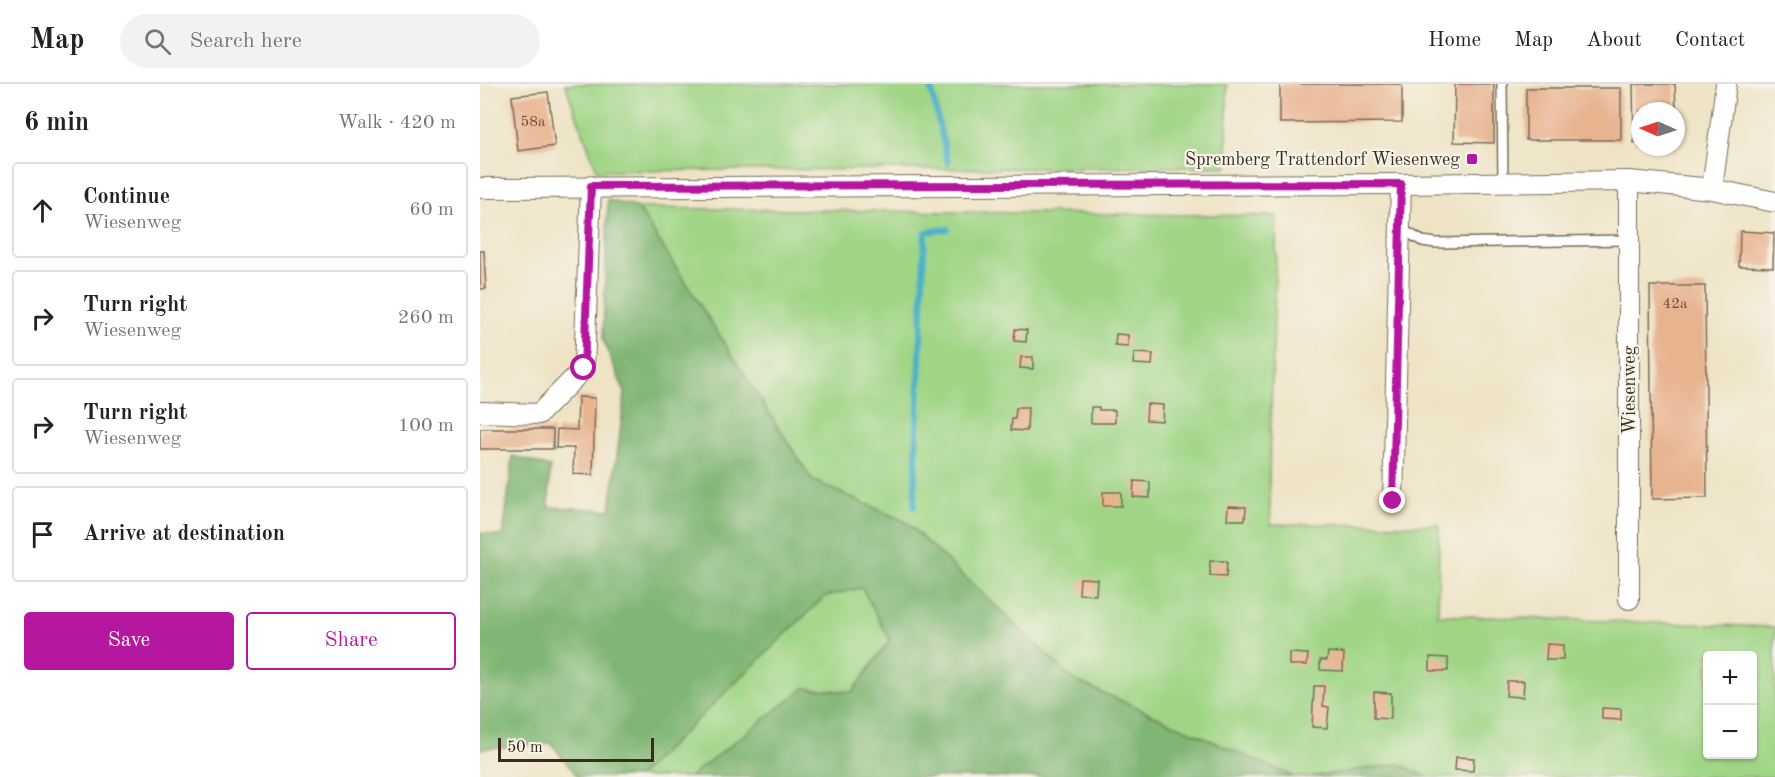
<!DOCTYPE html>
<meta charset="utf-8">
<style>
body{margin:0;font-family:"Old Standard TT",serif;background:#f2f2f2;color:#222}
.controls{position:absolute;right:18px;bottom:18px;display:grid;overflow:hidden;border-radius:6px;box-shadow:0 2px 4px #0004}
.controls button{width:54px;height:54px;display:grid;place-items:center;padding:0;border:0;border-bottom:2px solid #e0e0e0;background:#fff;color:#222;font:30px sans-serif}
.compass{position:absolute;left:1151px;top:18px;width:54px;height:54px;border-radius:50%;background:#fff;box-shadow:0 2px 4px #0004;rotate:273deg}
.scale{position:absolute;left:18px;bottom:15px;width:156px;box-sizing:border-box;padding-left:6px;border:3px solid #3b2a1e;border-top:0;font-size:16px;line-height:21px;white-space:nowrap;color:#3b2a1e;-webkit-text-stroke:4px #f7f3e8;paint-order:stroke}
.stop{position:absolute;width:18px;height:18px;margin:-14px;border:4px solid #b5179e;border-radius:50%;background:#fff}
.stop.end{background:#b5179e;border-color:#fff;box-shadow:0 2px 6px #0008}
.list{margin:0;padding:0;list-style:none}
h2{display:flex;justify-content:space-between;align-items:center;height:78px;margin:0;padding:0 24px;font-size:26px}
h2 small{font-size:20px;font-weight:400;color:#767676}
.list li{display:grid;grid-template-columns:39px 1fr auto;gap:18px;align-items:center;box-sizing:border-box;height:96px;margin:0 12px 12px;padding:0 12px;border:2px solid #e0e0e0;border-radius:6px}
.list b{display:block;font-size:22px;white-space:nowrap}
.list p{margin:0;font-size:20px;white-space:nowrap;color:#767676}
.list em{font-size:20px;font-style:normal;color:#767676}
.actions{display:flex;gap:12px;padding:18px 24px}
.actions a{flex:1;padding:14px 0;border:2px solid #b5179e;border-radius:6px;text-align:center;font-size:21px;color:#b5179e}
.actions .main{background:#b5179e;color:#fff}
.icon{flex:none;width:33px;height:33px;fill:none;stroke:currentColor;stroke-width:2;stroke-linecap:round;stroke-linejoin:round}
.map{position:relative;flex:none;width:1295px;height:693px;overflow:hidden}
header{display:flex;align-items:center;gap:36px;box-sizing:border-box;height:84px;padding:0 30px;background:#fff;border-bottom:2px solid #e0e0e0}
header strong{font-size:28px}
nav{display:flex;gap:33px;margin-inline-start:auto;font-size:21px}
.search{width:420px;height:54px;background:#f2f2f2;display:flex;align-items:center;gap:15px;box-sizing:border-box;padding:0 21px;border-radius:33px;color:#767676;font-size:22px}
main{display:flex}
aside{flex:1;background:#fff}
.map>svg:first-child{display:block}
</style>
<header>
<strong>Map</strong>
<div class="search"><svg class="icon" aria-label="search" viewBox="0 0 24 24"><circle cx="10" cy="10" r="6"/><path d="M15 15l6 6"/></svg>Search here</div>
<nav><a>Home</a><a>Map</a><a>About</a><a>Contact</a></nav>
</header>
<main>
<aside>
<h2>6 min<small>Walk · 420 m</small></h2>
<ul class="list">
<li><svg class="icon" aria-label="ahead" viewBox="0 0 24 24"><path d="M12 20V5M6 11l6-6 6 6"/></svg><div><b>Continue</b><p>Wiesenweg</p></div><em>60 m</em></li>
<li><svg class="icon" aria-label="right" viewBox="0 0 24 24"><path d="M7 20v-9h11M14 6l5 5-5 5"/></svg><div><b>Turn right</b><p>Wiesenweg</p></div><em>260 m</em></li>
<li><svg class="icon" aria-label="right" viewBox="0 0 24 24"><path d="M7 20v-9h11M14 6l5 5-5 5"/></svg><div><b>Turn right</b><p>Wiesenweg</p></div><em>100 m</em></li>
<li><svg class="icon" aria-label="arrive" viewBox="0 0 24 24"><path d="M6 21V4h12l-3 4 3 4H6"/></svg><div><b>Arrive at destination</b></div></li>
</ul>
<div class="actions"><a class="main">Save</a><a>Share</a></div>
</aside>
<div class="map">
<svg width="1295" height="693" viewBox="0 0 1295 693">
<rect width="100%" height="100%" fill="#f7f3e8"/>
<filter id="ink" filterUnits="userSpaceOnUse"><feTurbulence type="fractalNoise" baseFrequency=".0167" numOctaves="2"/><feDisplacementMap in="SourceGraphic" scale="12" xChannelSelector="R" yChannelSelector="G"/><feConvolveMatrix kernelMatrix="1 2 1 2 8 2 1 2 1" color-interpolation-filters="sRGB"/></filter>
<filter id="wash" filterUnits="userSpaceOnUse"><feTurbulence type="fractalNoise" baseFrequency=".008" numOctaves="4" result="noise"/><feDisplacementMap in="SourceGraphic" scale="24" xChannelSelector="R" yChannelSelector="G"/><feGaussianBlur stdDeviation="1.35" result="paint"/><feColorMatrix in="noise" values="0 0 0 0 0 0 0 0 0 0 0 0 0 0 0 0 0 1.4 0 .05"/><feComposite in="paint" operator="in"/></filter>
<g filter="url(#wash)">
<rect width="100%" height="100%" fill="#eee3c5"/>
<g fill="#a0d586" stroke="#6e8052" stroke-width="1.5" fill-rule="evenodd">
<polygon points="85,0 747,0 747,83 117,87"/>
<path d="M 158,124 L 797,132 L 789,392 L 791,440 L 959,441 L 958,531 L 1295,543 L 1295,693 L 947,693 L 919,680 L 829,693 L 814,693 L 594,596 L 426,438 L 332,396 ZM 1228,572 L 1272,572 L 1272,670 L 1228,670 Z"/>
<polygon points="382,504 410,556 372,608 325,604 209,693 157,693 345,512"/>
</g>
<g fill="#80b673" stroke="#5e7048" stroke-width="1.5">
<polygon points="128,116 158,124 332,396 426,438 594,596 814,693 209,693 325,604 372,608 410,556 382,504 345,512 158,693 98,693 71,659 0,665 0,449 23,452 33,372 70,383 69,423 130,426 145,309 123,255"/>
<polygon points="919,680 947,693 829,693"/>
</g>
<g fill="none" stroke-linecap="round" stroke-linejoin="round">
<g stroke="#49b1c7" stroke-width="6">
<polyline points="450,0 468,79"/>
<polyline points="434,423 445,148 468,145"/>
</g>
</g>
<g id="blocks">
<g fill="#e8b490">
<polygon points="800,0 922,0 922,38 800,39"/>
<polygon points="975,0 1014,0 1014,59 974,58"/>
<polygon points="1153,0 1195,0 1196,27 1160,27 1160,59 1154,59"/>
<rect x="1046" y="4" width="95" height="52"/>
<polygon points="68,8 75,62 38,67 32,12"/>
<polygon points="1260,147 1294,149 1293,183 1259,182"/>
<polygon points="0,167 4,167 6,205 0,205"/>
<polygon points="1170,202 1225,202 1227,414 1172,415"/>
<polygon points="535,245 547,246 546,258 534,257"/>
<polygon points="636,250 648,251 648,263 635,262"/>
<polygon points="654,269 673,270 672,281 653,280"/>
<polygon points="541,273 553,273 553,285 540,284"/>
<polygon points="98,313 115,314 113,391 93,390 94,364 76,364 77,345 97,346"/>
<polygon points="667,320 683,321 682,337 666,336"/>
<polygon points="611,323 619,323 619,326 635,326 635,339 611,339"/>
<polygon points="536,324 548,324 547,347 531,346 532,335 535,335"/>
<rect x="0" y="345" width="73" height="20"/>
<polygon points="654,397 670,398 670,414 653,413"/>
<rect x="623" y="408" width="18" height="14"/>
<polygon points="748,422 766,423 765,436 747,436"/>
<polygon points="730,477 747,477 746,493 730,492"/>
<polygon points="600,494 617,495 616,511 599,510"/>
<polygon points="1067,560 1083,561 1083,576 1066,576"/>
<polygon points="848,568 864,569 863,587 840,586 840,576 847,576"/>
<polygon points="809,569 828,570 827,581 809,581"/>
<polygon points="950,573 968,574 968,587 950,587"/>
<polygon points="1027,597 1044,597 1043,613 1026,612"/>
<polygon points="834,602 844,602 843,622 849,623 847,644 832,643"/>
<polygon points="894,608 911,609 911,635 894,634"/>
<polygon points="1122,624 1141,625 1141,636 1122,635"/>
<polygon points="976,673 994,674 993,687 975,686"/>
</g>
</g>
</g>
<g filter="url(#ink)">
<use href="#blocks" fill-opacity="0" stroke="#7a6b58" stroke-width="1.5"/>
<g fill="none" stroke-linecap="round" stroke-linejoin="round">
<g stroke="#7a6b58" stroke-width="12">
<g id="service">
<polyline points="1022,0 1023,98"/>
<polyline points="920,144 942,157 956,159 1149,156"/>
</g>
</g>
<g stroke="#7a6b58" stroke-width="22">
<g id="minor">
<polyline points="0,104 921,100 1149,97 1232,105 1295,118"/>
<polyline points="1232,105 1246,0"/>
<polyline points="0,328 59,330 104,284 111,102"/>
<polyline points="913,417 921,100"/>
<polyline points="1149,515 1149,97"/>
</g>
</g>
<use href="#service" stroke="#fff" stroke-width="9"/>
<use href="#minor" stroke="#fff" stroke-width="20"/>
</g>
</g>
<g fill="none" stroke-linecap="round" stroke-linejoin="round" filter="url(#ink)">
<polyline stroke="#b5179e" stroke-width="8" points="104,284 111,102 921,100 913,417"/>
</g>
<rect fill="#b5179e" stroke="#f7f3e8" stroke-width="2" x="986" y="69" width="12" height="12" rx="3"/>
<g text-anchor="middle" stroke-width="4.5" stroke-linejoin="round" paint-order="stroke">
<g font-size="15" fill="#664c3a">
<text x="53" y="42">58a</text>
<text x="1195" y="224">42a</text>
</g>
<g font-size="18" fill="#3b2a1e" stroke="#f7f3e8" text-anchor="end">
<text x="980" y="81">Spremberg Trattendorf Wiesenweg</text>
</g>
<g font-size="18" fill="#3b2a1e" stroke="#f7f3e8">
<text transform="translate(1149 306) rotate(-90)" y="6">Wiesenweg</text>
</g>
</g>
</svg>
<div class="controls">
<button>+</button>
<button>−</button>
</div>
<svg class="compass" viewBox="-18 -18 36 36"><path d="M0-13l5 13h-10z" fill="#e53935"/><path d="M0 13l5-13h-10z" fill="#767676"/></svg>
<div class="scale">50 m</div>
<div class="stop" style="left:104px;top:284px"></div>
<div class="stop end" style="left:913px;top:417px"></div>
</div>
</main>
